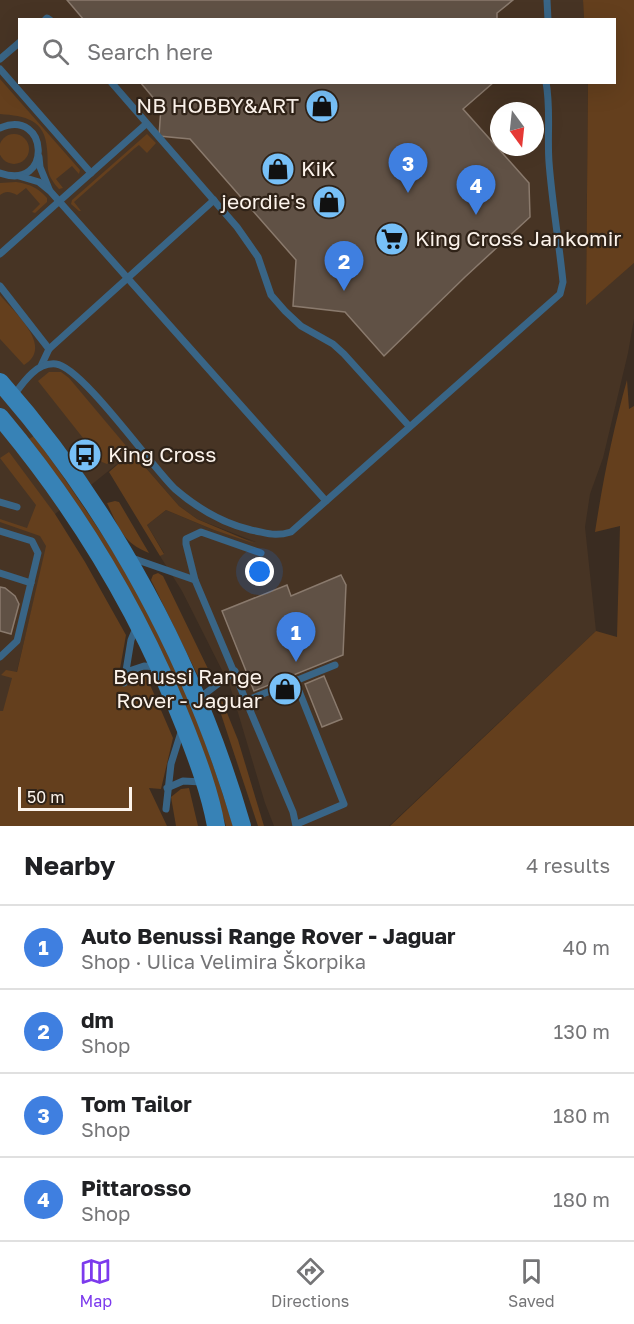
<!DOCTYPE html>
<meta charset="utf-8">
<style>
body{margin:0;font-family:"Golos Text",sans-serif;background:#f6f6f6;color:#202124}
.compass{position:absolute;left:490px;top:102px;width:54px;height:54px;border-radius:50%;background:#fff;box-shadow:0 6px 24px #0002;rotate:165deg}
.scale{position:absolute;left:18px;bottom:15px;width:114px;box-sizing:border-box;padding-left:6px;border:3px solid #fcf3eb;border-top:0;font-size:16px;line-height:21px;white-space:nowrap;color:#fcf3eb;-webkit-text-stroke:4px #302318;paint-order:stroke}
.you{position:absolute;left:260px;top:572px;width:21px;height:21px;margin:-15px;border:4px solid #fff;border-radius:50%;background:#1a73e8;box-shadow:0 0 0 9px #1a73e833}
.badge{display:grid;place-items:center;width:39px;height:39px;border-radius:50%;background:#7c3aed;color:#fff;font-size:20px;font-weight:700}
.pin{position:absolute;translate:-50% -50px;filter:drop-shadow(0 2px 3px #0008)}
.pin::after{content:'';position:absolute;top:32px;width:21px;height:18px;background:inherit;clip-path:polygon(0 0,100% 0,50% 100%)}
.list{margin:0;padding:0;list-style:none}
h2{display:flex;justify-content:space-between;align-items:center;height:78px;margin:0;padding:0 24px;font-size:26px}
h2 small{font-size:20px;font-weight:400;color:#757577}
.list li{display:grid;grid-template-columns:39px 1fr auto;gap:18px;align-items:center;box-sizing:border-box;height:84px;padding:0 24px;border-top:2px solid #e0e0e0}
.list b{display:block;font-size:22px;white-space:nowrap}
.list p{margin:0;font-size:20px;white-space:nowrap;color:#757577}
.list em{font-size:20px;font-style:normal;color:#757577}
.icon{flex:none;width:33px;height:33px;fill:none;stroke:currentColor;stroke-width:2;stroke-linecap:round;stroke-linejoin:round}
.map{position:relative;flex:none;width:634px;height:826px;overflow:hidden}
.search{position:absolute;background:#fff;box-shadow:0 6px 24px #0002;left:18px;right:18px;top:18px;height:66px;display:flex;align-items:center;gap:15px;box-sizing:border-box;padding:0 21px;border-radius:0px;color:#757577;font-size:22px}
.sheet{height:414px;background:#fff}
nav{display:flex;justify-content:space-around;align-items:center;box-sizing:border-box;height:84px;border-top:2px solid #e0e0e0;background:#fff;font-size:16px;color:#757577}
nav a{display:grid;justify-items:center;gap:3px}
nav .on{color:#7c3aed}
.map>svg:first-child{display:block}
</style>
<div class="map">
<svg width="634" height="826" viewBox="0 0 634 826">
<rect width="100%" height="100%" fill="#3a2c21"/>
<path fill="#473424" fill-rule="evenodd" d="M 0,0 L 583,0 L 584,19 L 20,20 L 20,82 L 588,83 L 586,304 L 634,263 L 634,319 L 628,353 L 603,458 L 590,494 L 585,527 L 596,631 L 389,826 L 274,826 L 265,803 L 230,686 L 182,591 L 160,556 L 164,553 L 147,525 L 166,510 L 214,530 L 256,542 L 197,519 L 179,506 L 132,452 L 55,514 L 0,741 ZM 499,111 L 535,111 L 535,147 L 499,147 Z"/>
<g fill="#643f1d">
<polygon points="583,0 634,0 634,263 586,305 588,83 614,82 614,20 584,19"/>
<path d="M 0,79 L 80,170 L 79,174 L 72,166 L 56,179 L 63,188 L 59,189 C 44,172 49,168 47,149 C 45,119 25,116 0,114 Z"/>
<polygon points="147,134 156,143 147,153 139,145 135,148 74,202 81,211 79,211 71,204 72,200"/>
<circle cx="14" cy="149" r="15"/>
<path d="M 16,182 C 30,184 38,188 47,198 L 47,202 L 35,213 L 32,212 L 40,204 L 26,188 L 17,195 C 11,192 6,190 0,195 L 0,183 Z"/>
<path d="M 0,295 C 14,312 55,347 24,365 L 0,339 Z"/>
<polygon points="49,372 61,372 69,378 127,447 107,464 102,462 38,381"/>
<path d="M 627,380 L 629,409 L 634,406 L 634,826 L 390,826 L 596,631 L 617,637 L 620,526 L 595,532 C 603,480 613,430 627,380 Z"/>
<path d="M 34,436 C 77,496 119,556 153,621 C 187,686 211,756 233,826 L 226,826 L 209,769 L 29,439 Z"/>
<polygon points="9,452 55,514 85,562 126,635 118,680 129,686 136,674 145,673 173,738 161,789 149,788 167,826 0,826 0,711 3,711 12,678 1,675 6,670 17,672 46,546 40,536 0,522 0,519 27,528 36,505 0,458"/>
<polygon points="132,452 179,506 197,519 256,544 214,530 166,510 147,525 164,554 160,556 109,472"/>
<path d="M 115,501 L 119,502 L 149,553 C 122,542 119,528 107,503 Z"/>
<polygon points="158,573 163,576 211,675 207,680 198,676 155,588 151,580 153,575"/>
<polygon points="221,698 238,740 264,826 258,826 219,708"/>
<polygon points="189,788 198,826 176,826 171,797 181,789"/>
</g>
<g fill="#605145" stroke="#8a7a6d" stroke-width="1.5">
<polygon points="67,0 513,0 497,13 497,20 84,20"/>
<polygon points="140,82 494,82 463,109 529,183 530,217 465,277 384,356 345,312 293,306 296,260 190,139 159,136 161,107"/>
<polygon points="341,575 346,585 343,655 254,691 222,611 287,585 291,596"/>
<polygon points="0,587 5,588 15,596 19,604 11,634 0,631"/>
<polygon points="324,676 342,719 322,727 305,684"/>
</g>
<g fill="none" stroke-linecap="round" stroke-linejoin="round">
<g stroke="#396586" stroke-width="7">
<polyline points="547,0 548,20"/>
<polyline points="45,20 47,18 50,20"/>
<polyline points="0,59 20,42"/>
<polyline points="0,69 91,173"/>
<polyline points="111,82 237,227 258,257 271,295 285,311 301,326 333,344 344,354 409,426"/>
<path d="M 0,128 C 49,107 53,192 0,173"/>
<polyline points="39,157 40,167 49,189"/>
<polyline points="19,176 39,182 50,191 326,501"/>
<polyline points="0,254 146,124"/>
<polyline points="0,286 49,349"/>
<polyline points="41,366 49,349 214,200"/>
<path d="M 14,395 C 24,381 37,362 56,364 C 82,367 151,466 175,489 C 197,508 222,523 251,530 C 268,533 274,537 291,532 L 560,294 L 563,282 C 559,242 552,202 549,162 C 547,135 551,109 546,82"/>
<polyline points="0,502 17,507"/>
<polyline points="0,531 32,541 38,553 17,641 0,657"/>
<polyline points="129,557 195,580 293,812 296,826"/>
<polyline points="0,573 31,583"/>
<polyline points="195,580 186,544 186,539 201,532 261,553"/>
<polyline points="126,672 144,666 158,667"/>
<polyline points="295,681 344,804 297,824"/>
<polyline points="124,683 131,640 136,628"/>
<polyline points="198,699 235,671"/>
<polyline points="248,700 335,665"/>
<polyline points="167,788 183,781 202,782"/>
<polyline points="166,809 171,764 182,729"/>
</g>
<g stroke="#3782b6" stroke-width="18">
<path d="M 0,382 C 112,509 195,664 242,826"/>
<path d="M 0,417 C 78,510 142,617 186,730 C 198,761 210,793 216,826"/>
</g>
</g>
<defs>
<g id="shop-disc" transform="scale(1.725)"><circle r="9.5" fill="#77c0f7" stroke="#302318"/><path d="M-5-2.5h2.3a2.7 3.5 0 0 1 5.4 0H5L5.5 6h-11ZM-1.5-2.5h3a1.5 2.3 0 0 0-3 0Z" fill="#111"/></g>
<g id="supermarket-disc" transform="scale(1.725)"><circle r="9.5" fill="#77c0f7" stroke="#302318"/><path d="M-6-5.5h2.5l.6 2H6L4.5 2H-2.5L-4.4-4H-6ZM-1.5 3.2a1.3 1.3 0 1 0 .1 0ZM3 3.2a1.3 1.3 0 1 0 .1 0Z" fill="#111"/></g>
<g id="bus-disc" transform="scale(1.725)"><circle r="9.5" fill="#77c0f7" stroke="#302318"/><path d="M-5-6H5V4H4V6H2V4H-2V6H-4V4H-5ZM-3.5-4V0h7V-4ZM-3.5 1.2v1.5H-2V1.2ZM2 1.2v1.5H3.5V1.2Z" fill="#111"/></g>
</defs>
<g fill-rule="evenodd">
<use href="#shop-disc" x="322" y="106"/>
<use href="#shop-disc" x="278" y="169"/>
<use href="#shop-disc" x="329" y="202"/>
<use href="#supermarket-disc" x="392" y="239"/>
<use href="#bus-disc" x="85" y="455"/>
<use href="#shop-disc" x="285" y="689"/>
</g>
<g text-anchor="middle" stroke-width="4.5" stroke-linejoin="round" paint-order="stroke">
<g font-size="21" fill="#fcf3eb" stroke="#302318" text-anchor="end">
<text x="299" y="113">NB HOBBY&amp;ART</text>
<text x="301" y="176" text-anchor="start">KiK</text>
<text x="306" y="209">jeordie's</text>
<text x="415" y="246" text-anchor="start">King Cross Jankomir</text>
<text x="108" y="462" text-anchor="start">King Cross</text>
<text x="262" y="684">Benussi Range<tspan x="262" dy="24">Rover - Jaguar</tspan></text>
</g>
</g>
</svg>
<svg class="compass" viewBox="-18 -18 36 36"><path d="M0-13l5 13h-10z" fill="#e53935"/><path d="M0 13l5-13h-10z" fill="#757577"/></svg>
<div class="scale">50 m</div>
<div class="you"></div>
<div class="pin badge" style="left:296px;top:662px;background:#3f7fe0">1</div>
<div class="pin badge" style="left:344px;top:291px;background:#3f7fe0">2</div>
<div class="pin badge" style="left:408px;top:193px;background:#3f7fe0">3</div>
<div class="pin badge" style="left:476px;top:215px;background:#3f7fe0">4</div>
<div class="search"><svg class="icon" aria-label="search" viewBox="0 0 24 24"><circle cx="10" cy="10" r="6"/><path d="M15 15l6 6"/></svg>Search here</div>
</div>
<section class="sheet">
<h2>Nearby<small>4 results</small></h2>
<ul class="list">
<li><span class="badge" style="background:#3f7fe0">1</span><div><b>Auto Benussi Range Rover - Jaguar</b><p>Shop · Ulica Velimira Škorpika</p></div><em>40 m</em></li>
<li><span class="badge" style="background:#3f7fe0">2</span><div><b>dm</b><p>Shop</p></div><em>130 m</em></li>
<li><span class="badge" style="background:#3f7fe0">3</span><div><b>Tom Tailor</b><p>Shop</p></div><em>180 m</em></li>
<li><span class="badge" style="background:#3f7fe0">4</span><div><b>Pittarosso</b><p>Shop</p></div><em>180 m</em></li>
</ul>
</section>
<nav>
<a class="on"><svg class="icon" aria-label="map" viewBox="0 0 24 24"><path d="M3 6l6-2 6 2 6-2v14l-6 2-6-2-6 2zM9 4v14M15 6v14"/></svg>Map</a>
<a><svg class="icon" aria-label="directions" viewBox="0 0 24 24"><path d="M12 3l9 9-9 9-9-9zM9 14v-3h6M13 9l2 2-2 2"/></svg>Directions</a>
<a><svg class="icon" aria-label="saved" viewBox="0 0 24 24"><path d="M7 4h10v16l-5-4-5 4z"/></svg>Saved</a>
</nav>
